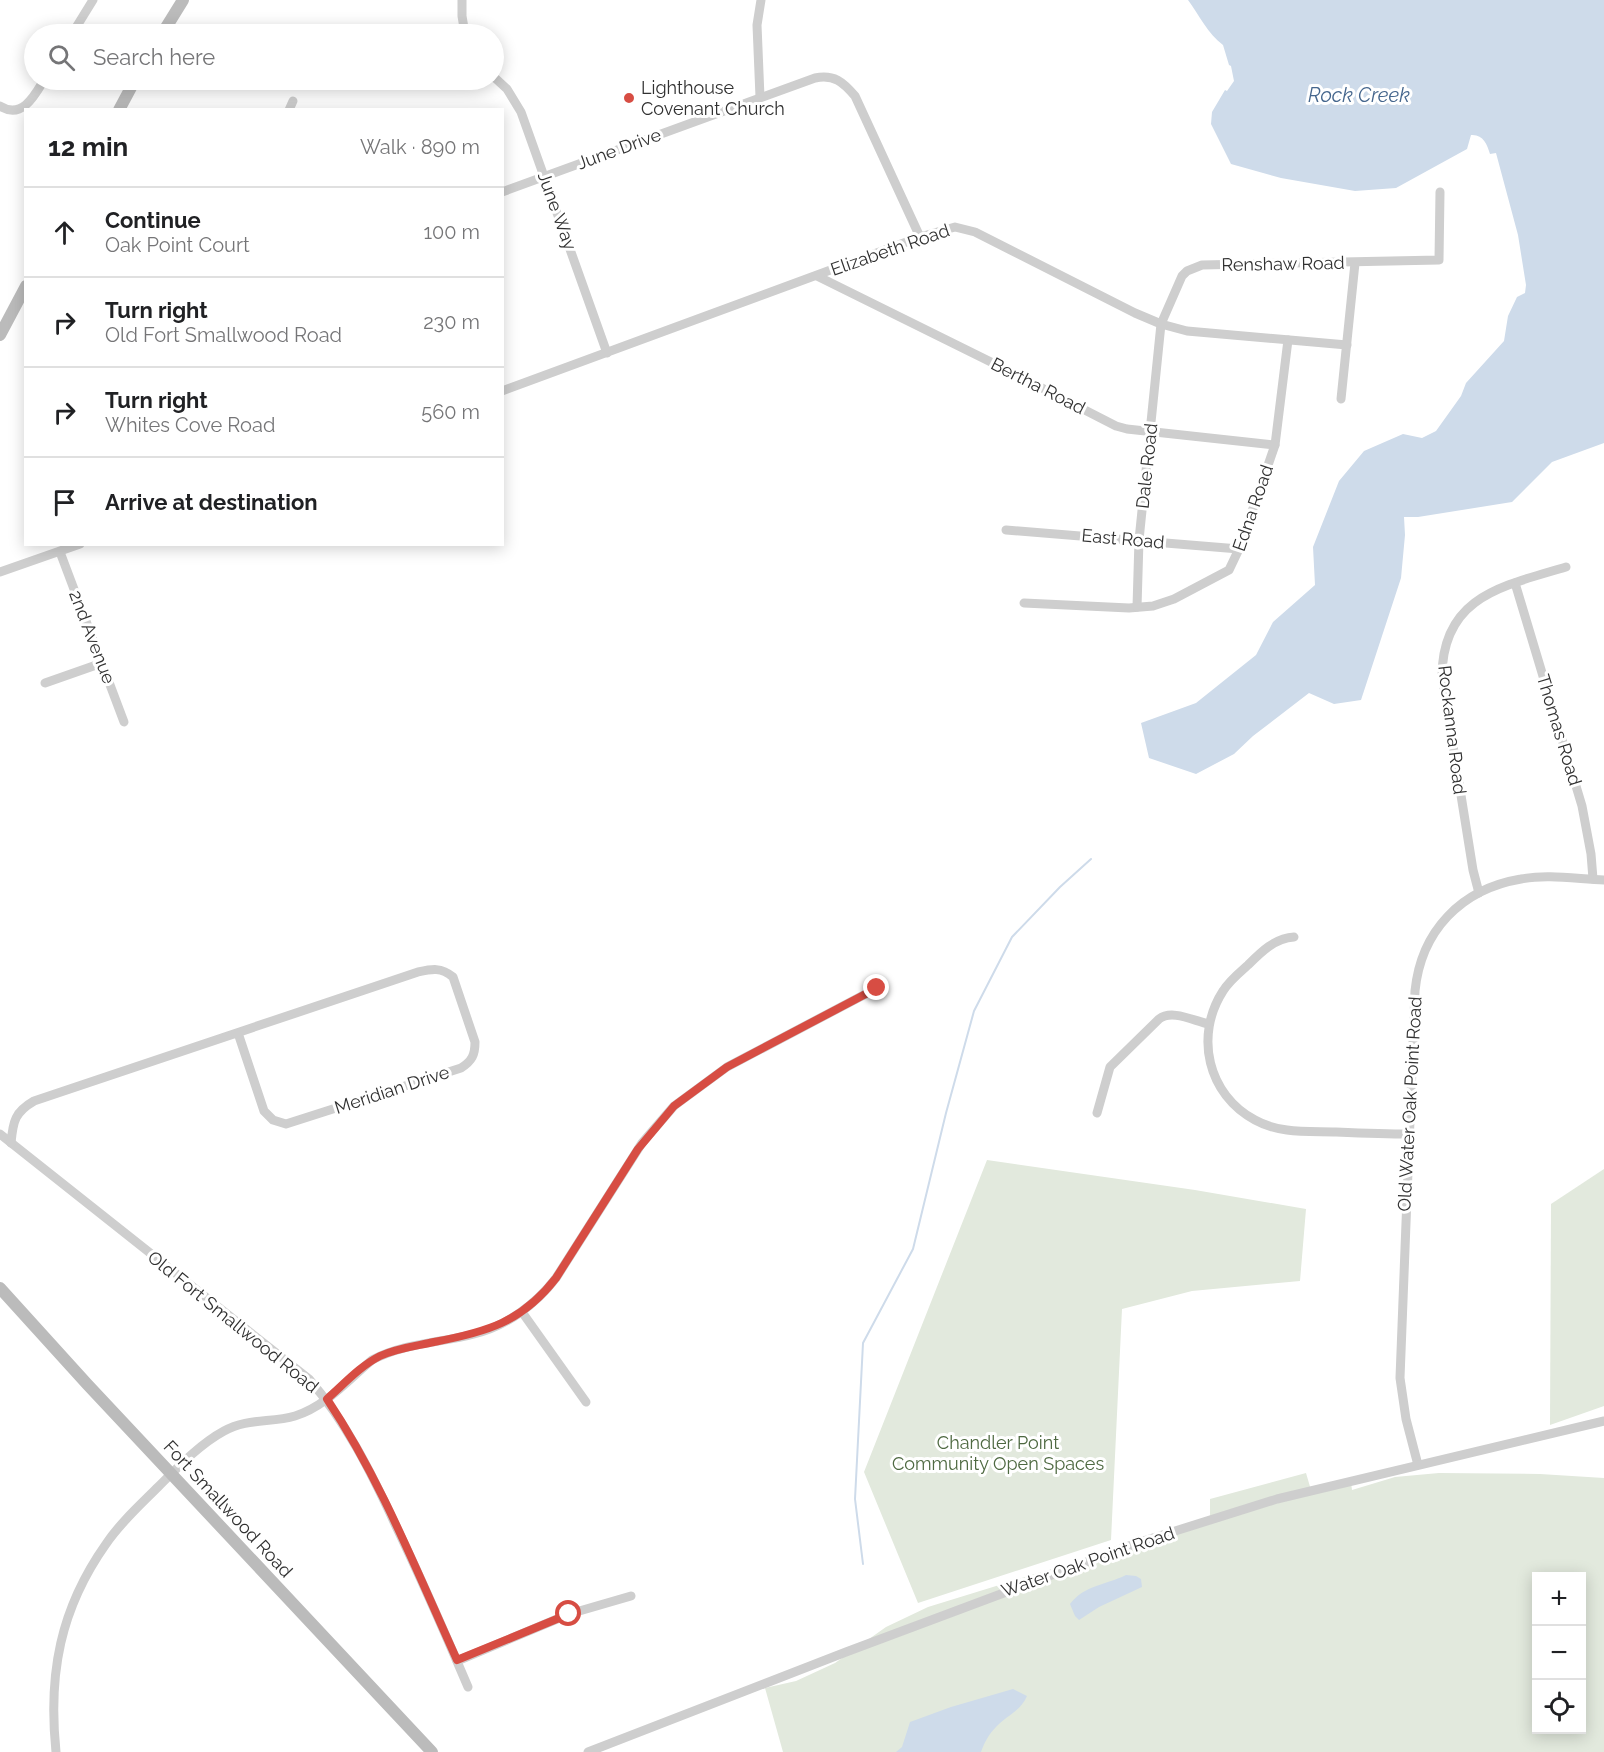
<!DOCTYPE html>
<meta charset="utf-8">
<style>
body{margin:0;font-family:Raleway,sans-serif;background:#f2f2f2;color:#202124}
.controls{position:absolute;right:18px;bottom:18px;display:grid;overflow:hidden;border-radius:0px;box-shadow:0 3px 15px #0003}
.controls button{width:54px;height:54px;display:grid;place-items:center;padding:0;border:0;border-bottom:2px solid #e0e0e0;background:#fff;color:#202124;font:30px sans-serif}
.stop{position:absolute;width:18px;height:18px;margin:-14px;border:4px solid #d74d43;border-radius:50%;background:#fff}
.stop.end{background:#d74d43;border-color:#fff;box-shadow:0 2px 6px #0008}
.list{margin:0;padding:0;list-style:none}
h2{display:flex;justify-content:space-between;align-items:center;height:78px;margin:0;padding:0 24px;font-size:26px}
h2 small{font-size:20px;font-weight:400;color:#757577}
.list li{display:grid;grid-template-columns:39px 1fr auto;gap:18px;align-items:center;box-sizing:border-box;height:90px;padding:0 24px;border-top:2px solid #e0e0e0}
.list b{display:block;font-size:22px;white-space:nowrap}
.list p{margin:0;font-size:20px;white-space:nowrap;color:#757577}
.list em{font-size:20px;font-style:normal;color:#757577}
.icon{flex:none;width:33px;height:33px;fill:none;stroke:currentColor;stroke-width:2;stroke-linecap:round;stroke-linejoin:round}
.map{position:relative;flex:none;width:1604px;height:1752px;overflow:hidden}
.search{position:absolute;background:#fff;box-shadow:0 3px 15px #0003;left:24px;top:24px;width:480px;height:66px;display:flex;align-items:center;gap:15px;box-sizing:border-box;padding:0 21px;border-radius:33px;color:#757577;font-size:22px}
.panel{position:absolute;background:#fff;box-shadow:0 3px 15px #0003;left:24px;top:108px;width:480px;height:438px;border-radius:0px}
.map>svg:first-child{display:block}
</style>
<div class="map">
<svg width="1604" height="1752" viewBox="0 0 1604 1752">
<rect width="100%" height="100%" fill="#fff"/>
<g fill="#e2e9dd" fill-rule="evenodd">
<polygon points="987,1160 1195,1190 1306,1209 1300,1281 1192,1291 1122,1309 1111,1540 918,1603 864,1472"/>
<polygon points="1604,1169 1604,1406 1550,1425 1551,1204"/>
<path d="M 1306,1473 L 1311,1490 L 1351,1482 L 1352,1490 L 1395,1477 L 1439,1473 L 1540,1474 L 1604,1478 L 1604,1752 L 783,1752 L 765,1688 L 796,1681 L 835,1663 L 886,1627 L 928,1607 L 1210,1520 L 1210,1499 ZM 1536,1576 L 1582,1576 L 1582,1730 L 1536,1730 Z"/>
</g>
<g fill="#cedbea">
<path d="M 1188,0 L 1604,0 L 1604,443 L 1552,462 L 1512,502 L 1418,517 L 1404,517 L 1405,535 L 1401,578 L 1361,700 L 1334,704 L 1309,693 L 1253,736 L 1234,754 L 1196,774 L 1149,758 L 1141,723 L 1196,703 L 1256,655 L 1273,622 L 1315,585 L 1313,547 L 1339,481 L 1364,451 L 1403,434 L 1422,438 L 1436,431 L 1461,396 L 1466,383 L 1504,341 L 1508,316 L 1517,297 L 1525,293 L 1526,285 L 1518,235 L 1496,153 L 1490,154 C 1487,144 1483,134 1471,135 L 1467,149 L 1396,188 L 1355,191 L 1281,178 L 1231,164 L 1211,124 L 1212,112 L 1225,90 L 1227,91 L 1234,81 L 1231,66 L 1229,65 L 1223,45 C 1208,34 1199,15 1188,0 Z"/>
<path d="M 1126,1575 L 1136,1576 L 1141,1579 L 1142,1587 L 1099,1607 L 1079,1620 L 1075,1616 L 1070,1604 C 1086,1584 1104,1586 1126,1575 Z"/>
<path d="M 1013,1689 L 1027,1696 C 1021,1711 1006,1716 996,1727 C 989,1734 984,1743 981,1752 L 896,1752 L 902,1747 L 910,1722 L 951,1707 Z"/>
</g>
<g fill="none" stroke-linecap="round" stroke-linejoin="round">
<polyline stroke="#cedbea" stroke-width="2" points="863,1564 855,1499 863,1343 913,1249 946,1113 974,1011 1012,937 1060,887 1091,859"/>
<g stroke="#cecece" stroke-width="9">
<polyline points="462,0 462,16 465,34"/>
<polyline points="72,34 93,0"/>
<polyline points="494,77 507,89 521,112 607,353"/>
<polyline points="760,97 757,25 761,0"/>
<path d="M 0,106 C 22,120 35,95 44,80"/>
<polyline points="289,110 293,101"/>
<path d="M 502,192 L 815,78 C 834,74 843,82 855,96 L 920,237"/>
<polyline points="817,276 1001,367 1116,426 1127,429 1275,445"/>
<polyline points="502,391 920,237 955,227 975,232 1135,313 1161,324 1187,331 1347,345"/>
<polyline points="1341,399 1355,263"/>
<polyline points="1006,530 1239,549"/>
<polyline points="60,552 124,722"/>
<polyline points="0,572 80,544"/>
<polyline points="1515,583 1582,806 1591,854 1593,879"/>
<polyline points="1024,603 1129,608 1153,606 1174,599 1229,570 1239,549 1275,445 1288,340"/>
<polyline points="1137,607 1139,540 1161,324 1182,276 1187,271 1202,265 1439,260 1440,192"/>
<polyline points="45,683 102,663"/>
<path d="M 1479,893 L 1473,870 L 1442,677 C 1442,596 1503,586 1566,567"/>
<path d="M 1294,937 C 1275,938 1261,952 1248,965 C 1239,973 1229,981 1223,991 C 1194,1036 1208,1095 1255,1120 C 1280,1134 1309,1131 1336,1132 C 1360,1133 1385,1134 1409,1134"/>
<path d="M 1097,1113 L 1110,1067 L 1159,1019 C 1172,1009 1194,1021 1209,1024"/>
<path d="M 0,1134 L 309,1379 C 346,1422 371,1472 395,1524 C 421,1578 445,1633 468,1687"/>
<path d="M 11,1143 C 13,1121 15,1112 34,1101 L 418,972 C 432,969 441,967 453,977 L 475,1042 C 475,1055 472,1061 461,1068 L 286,1124 L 273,1120 L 264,1111 L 238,1033"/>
<polyline points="522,1312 586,1402"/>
<path d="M 1418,1465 L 1406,1419 L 1400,1378 L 1415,991 C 1421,931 1461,889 1521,879 C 1547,874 1577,879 1604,880"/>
<polyline points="457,1661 569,1614 631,1596"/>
<path d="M 56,1752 C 48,1674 60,1609 106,1544 C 120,1523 140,1505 158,1487 C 178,1467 200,1444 224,1431 C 247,1418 271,1423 295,1416 C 325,1407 348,1380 372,1360 C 404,1343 440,1343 474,1334 C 507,1326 536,1304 556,1278 L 642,1143 L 674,1106 L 727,1067 L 877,988"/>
<polyline points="588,1752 846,1652 1137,1543 1277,1499 1604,1421"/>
</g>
<g stroke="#bbb" stroke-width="12">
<polyline points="162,34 183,0"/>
<polyline points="119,110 135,80"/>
<polyline points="0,335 26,286"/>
<polyline points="0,1288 87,1384 432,1752"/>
</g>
</g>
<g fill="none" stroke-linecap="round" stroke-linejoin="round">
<path stroke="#d74d43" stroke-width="8" d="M 569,1614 L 457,1660 C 417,1572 381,1480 327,1399 C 343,1385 360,1366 380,1356 C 397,1348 416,1346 434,1342 C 487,1332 522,1322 556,1278 L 638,1149 L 674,1106 L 727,1067 L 877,988"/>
</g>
<circle fill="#d74d43" stroke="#fff" stroke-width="2" cx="629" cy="98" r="6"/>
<g text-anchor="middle" stroke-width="6" stroke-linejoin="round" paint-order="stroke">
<g font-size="18" fill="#313131" stroke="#fff" text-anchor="start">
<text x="641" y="94">Lighthouse<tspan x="641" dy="21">Covenant Church</tspan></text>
</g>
<g font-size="18" fill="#313131" stroke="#fff">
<text transform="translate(619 149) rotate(-20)" y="6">June Drive</text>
<text transform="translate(557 211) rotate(70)" y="6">June Way</text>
<text transform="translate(890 250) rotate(-19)" y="6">Elizabeth Road</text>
<text transform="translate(1283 264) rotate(-1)" y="6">Renshaw Road</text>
<text transform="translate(1038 386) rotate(27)" y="6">Bertha Road</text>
<text transform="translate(1147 466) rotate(-84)" y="6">Dale Road</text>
<text transform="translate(1253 508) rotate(-71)" y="6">Edna Road</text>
<text transform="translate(1123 539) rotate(5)" y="6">East Road</text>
<text transform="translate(92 637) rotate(69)" y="6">2nd Avenue</text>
<text transform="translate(1452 730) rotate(83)" y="6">Rockanna Road</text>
<text transform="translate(1559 730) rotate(73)" y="6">Thomas Road</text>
<text transform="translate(392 1090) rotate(-18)" y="6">Meridian Drive</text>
<text transform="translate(1410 1104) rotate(-87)" y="6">Old Water Oak Point Road</text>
<text transform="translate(233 1322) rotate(39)" y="6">Old Fort Smallwood Road</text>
<text transform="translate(228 1509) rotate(47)" y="6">Fort Smallwood Road</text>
<text transform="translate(1088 1562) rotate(-19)" y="6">Water Oak Point Road</text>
</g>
<g font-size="18" fill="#4e6941" stroke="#fff">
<text x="998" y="1449">Chandler Point<tspan x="998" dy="21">Community Open Spaces</tspan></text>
</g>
<g font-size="20" font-style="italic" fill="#45668d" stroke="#fff">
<text x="1359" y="102">Rock Creek</text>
</g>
</g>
</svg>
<div class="controls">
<button>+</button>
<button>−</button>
<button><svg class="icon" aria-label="locate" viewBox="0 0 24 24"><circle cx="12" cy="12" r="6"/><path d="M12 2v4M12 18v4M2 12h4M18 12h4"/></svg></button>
</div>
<div class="stop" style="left:569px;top:1614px"></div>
<div class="stop end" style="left:877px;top:988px"></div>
<div class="search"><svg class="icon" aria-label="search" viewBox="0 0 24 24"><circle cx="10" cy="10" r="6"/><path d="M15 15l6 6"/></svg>Search here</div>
<section class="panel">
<h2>12 min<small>Walk · 890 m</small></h2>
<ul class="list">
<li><svg class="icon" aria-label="ahead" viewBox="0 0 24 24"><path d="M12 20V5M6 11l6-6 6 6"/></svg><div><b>Continue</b><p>Oak Point Court</p></div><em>100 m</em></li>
<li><svg class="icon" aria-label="right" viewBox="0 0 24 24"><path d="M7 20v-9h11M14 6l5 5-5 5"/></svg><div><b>Turn right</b><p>Old Fort Smallwood Road</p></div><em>230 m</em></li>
<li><svg class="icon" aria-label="right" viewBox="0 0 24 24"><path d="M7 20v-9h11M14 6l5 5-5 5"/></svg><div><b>Turn right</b><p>Whites Cove Road</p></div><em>560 m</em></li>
<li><svg class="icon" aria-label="arrive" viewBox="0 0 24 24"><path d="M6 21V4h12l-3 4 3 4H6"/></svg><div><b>Arrive at destination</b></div></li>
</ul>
</section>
</div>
